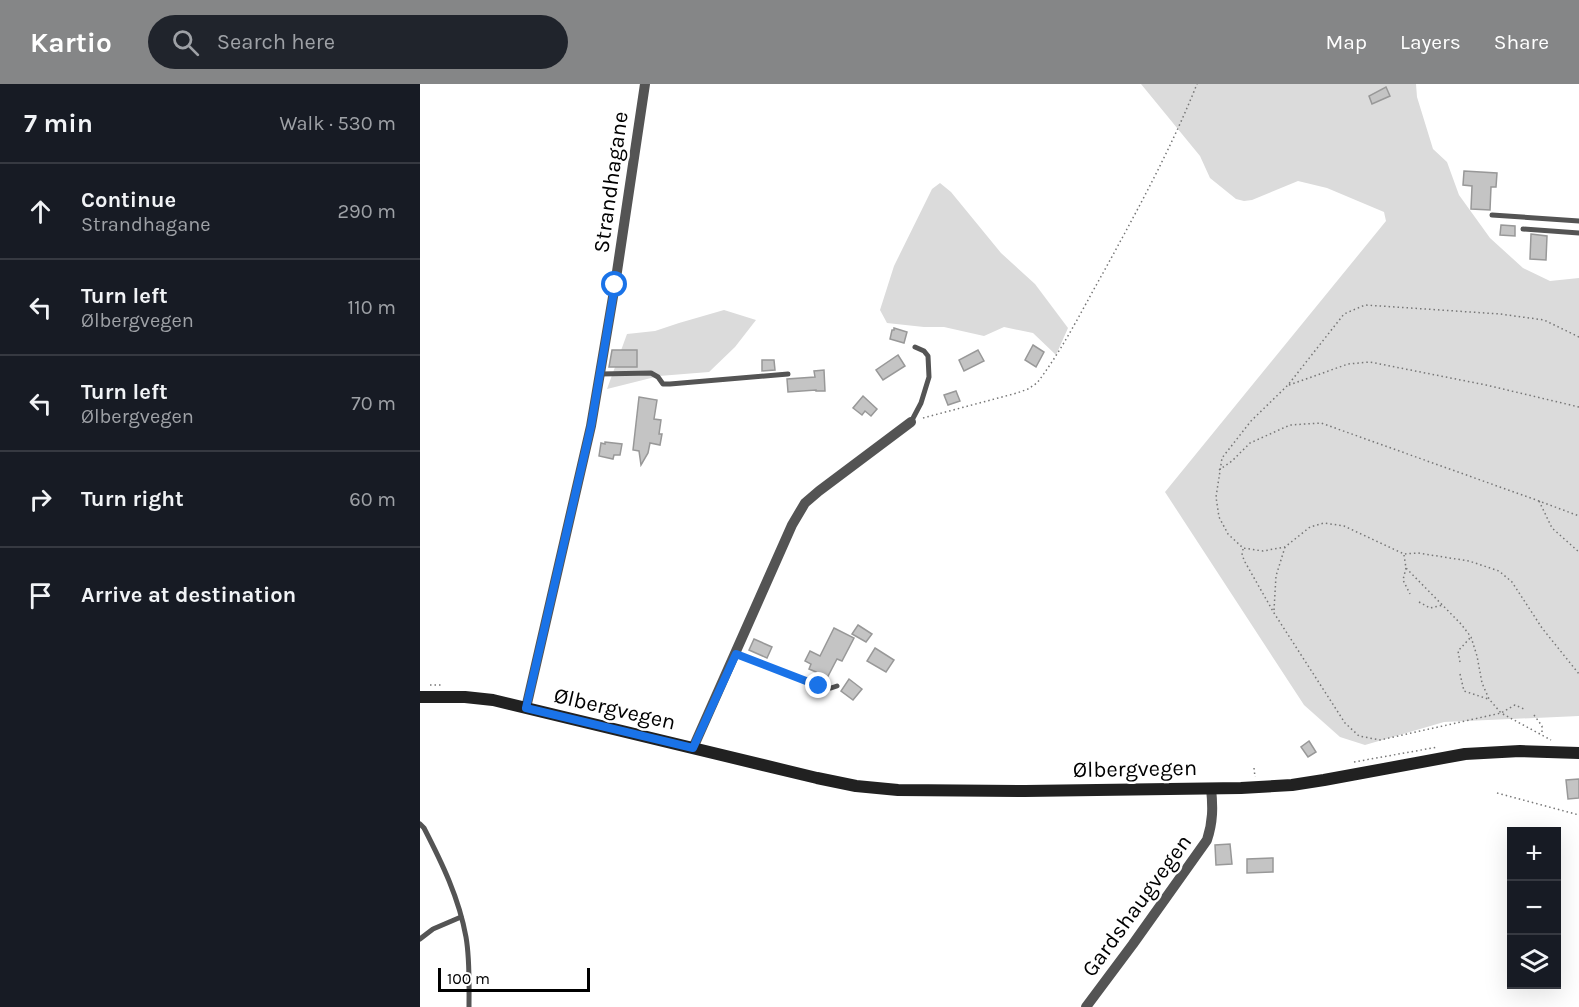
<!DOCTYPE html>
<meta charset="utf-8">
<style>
body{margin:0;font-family:Karla,sans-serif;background:#20242c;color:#f1f3f6}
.controls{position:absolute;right:18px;bottom:18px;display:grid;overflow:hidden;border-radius:0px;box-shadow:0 6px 24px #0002}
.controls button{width:54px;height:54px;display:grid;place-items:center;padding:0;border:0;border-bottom:2px solid #363941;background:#171b24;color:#f1f3f6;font:30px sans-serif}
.scale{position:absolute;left:18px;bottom:15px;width:152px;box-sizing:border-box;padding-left:6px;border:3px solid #000;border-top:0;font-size:16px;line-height:21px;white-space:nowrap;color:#000;-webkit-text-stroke:4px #fff;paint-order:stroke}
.stop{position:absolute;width:18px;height:18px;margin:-14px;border:4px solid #1a73e8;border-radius:50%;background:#fff}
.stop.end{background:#1a73e8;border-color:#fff;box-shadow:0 2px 6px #0008}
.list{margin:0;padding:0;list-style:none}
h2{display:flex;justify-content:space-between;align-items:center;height:78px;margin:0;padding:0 24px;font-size:26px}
h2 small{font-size:20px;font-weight:400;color:#9ea1a6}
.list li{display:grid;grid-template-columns:39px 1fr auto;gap:18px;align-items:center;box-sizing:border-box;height:96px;padding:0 24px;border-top:2px solid #363941}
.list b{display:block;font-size:22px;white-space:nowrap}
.list p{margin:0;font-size:20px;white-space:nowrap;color:#9ea1a6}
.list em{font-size:20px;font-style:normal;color:#9ea1a6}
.icon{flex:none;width:33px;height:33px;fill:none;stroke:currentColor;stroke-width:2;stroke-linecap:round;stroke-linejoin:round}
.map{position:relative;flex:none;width:1159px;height:923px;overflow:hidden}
header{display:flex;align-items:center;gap:36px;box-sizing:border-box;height:84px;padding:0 30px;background:#858687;color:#fff}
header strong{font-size:28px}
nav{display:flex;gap:33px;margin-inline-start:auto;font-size:21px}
.search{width:420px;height:54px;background:#20242c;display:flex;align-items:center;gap:15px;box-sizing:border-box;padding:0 21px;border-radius:33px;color:#9ea1a6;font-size:22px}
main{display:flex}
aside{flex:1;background:#171b24}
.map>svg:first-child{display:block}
</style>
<header>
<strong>Kartio</strong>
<div class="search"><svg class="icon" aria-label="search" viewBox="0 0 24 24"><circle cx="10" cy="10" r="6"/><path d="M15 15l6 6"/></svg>Search here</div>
<nav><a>Map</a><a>Layers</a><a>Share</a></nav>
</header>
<main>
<aside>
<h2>7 min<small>Walk · 530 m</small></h2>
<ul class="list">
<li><svg class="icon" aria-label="ahead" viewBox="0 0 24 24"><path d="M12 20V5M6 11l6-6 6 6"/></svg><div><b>Continue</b><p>Strandhagane</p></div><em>290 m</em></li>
<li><svg class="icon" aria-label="left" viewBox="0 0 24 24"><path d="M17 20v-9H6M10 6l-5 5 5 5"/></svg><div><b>Turn left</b><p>Ølbergvegen</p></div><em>110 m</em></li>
<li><svg class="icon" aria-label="left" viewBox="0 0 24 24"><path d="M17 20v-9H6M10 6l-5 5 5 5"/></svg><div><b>Turn left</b><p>Ølbergvegen</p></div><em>70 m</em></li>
<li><svg class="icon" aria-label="right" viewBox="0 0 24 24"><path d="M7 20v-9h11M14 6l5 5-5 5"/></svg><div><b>Turn right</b></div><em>60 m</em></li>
<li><svg class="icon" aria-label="arrive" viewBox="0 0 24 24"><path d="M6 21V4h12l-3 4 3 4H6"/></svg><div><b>Arrive at destination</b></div></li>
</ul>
</aside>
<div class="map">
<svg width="1159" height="923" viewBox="0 0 1159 923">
<rect width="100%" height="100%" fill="#fff"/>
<g fill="#dbdbdb">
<polygon points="721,0 996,0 997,13 1013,65 1027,78 1039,111 1070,154 1103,184 1130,197 1159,194 1159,632 1024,638 945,661 920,653 884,621 745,408 966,137 964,128 907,104 878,97 832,116 824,117 816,115 790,94 780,72"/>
<polygon points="520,99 531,108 581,169 615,200 648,244 636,271 613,249 584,243 564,252 524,243 504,243 467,239 460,226 474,182 512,105"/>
<polygon points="304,226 336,236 315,263 289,288 239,292 187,305 207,250 235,247 259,239"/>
</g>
<g fill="#c4c4c4" stroke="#989898" stroke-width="1.5">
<polygon points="966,3 970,12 952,20 949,12"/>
<polygon points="1044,87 1077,89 1076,103 1071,103 1070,126 1051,125 1052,102 1043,101"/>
<polygon points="1081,141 1095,142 1095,152 1080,151"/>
<polygon points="1111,150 1127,152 1126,176 1110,175"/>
<polygon points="474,244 487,248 484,259 470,255 472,246 474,246"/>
<polygon points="613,261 624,268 616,283 605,276"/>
<polygon points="192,266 217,266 217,283 189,283"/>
<polygon points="558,266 564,277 544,287 539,276"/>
<polygon points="478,271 485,282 463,296 456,286"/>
<polygon points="342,276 354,276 355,286 342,287"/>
<polygon points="404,286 405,307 396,307 396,306 368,308 367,295 395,293 394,287"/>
<polygon points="536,307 540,317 528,321 524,311"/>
<polygon points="443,312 457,325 451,332 445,327 442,331 433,324"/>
<polygon points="219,313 237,316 234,335 241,336 239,350 242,350 240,361 230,359 228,369 221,381 219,367 213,366"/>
<polygon points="185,358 202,360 200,371 194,371 193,375 179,372 181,359 185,360"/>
<polygon points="438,541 452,550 446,558 432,550"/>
<polygon points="414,544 434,554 422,577 417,575 405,598 400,597 393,594 396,588 389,585 391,580 385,577 390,567 400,572"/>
<polygon points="334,555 352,563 347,574 329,566"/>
<polygon points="455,564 474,576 466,588 447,577"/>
<polygon points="429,595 442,605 433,616 421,607"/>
<polygon points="889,657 896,668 888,673 881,663"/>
<polygon points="1159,695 1159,714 1148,715 1146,696"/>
<polygon points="810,760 812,780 796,781 795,761"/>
<polygon points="853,774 853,788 827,789 827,775"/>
</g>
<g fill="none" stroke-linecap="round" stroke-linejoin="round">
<g stroke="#767676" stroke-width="1.5" stroke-dasharray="1.5 3" stroke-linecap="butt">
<polyline points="1159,253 1124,236 1080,230 945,221 924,230 868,301 831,337 802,374 796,413 799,433 808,450 823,464 843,467 865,463 890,443 904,439 924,442 984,470 998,469 1049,477 1079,487 1092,498 1122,544 1159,590"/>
<polyline points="869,301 928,280 950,278 1066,301 1159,323"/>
<path d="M 503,334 L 597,309 L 608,305 L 617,299 C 643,265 662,226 683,189 C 717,127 751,65 777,0"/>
<polyline points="799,386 812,377 830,359 870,341 901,339 1119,417 1159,432"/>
<polyline points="1119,417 1132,444 1159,468"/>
<polyline points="823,465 822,471 825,478 854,529 925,639 939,652 960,656 1081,629 1095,621 1104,625"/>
<polyline points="984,471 986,484 1041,540 1051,553 1057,572 1062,599 1069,615 1081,629 1131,656"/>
<polyline points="986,484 983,496 990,510"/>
<polyline points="999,518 1010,524 1023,521"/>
<polyline points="854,526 856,492 865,463"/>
<polyline points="1040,578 1038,567 1050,554"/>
<polyline points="1040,590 1044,607 1068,615"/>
<polyline points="10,601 23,601"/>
<polyline points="1114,631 1122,642 1122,650"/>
<polyline points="934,678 1018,663"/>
<polyline points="834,684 835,693"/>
<polyline points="1077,709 1159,731"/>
</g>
<g stroke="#545454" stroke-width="5">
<polyline points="1072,131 1159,137"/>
<polyline points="1103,145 1159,149"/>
<polyline points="180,290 231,289 238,293 243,300 250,300 368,290"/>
<polyline points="491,338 501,319 509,293 508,272 504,267 495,263"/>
<polyline points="316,570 399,602 411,604 417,602"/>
<path d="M 0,740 L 4,744 C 22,779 39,814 46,853 C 50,876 49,900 49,923"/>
<polyline points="0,855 13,845 41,833"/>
</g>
<g stroke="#545454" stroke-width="10">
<polyline points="106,624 171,342 195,201 225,0"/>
<polyline points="273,664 372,441 385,419 399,407 491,338"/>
<path d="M 666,923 L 713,860 L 787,756 C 793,738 793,723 791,704"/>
</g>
<polyline stroke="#212121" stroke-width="12" points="0,613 45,613 73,616 397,694 436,702 478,706 605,707 821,704 872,701 904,696 1045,670 1100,667 1159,669"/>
</g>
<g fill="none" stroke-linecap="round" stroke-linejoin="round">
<polyline stroke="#1a73e8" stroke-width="8" points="195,201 171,342 106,624 273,664 316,570 399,602"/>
</g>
<g text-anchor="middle" stroke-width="5" stroke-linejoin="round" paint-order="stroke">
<g font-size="22" fill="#000" stroke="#fff">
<text transform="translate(190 98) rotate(-82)" y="8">Strandhagane</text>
<text transform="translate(195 624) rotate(13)" y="8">Ølbergvegen</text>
<text transform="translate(715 684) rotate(-1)" y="8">Ølbergvegen</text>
<text transform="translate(716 821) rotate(-54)" y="8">Gardshaugvegen</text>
</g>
</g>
</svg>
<div class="controls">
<button>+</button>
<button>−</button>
<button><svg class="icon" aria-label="layers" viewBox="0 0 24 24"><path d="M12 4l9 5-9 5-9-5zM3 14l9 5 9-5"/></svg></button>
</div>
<div class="scale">100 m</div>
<div class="stop" style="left:195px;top:201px"></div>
<div class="stop end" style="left:399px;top:602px"></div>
</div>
</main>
